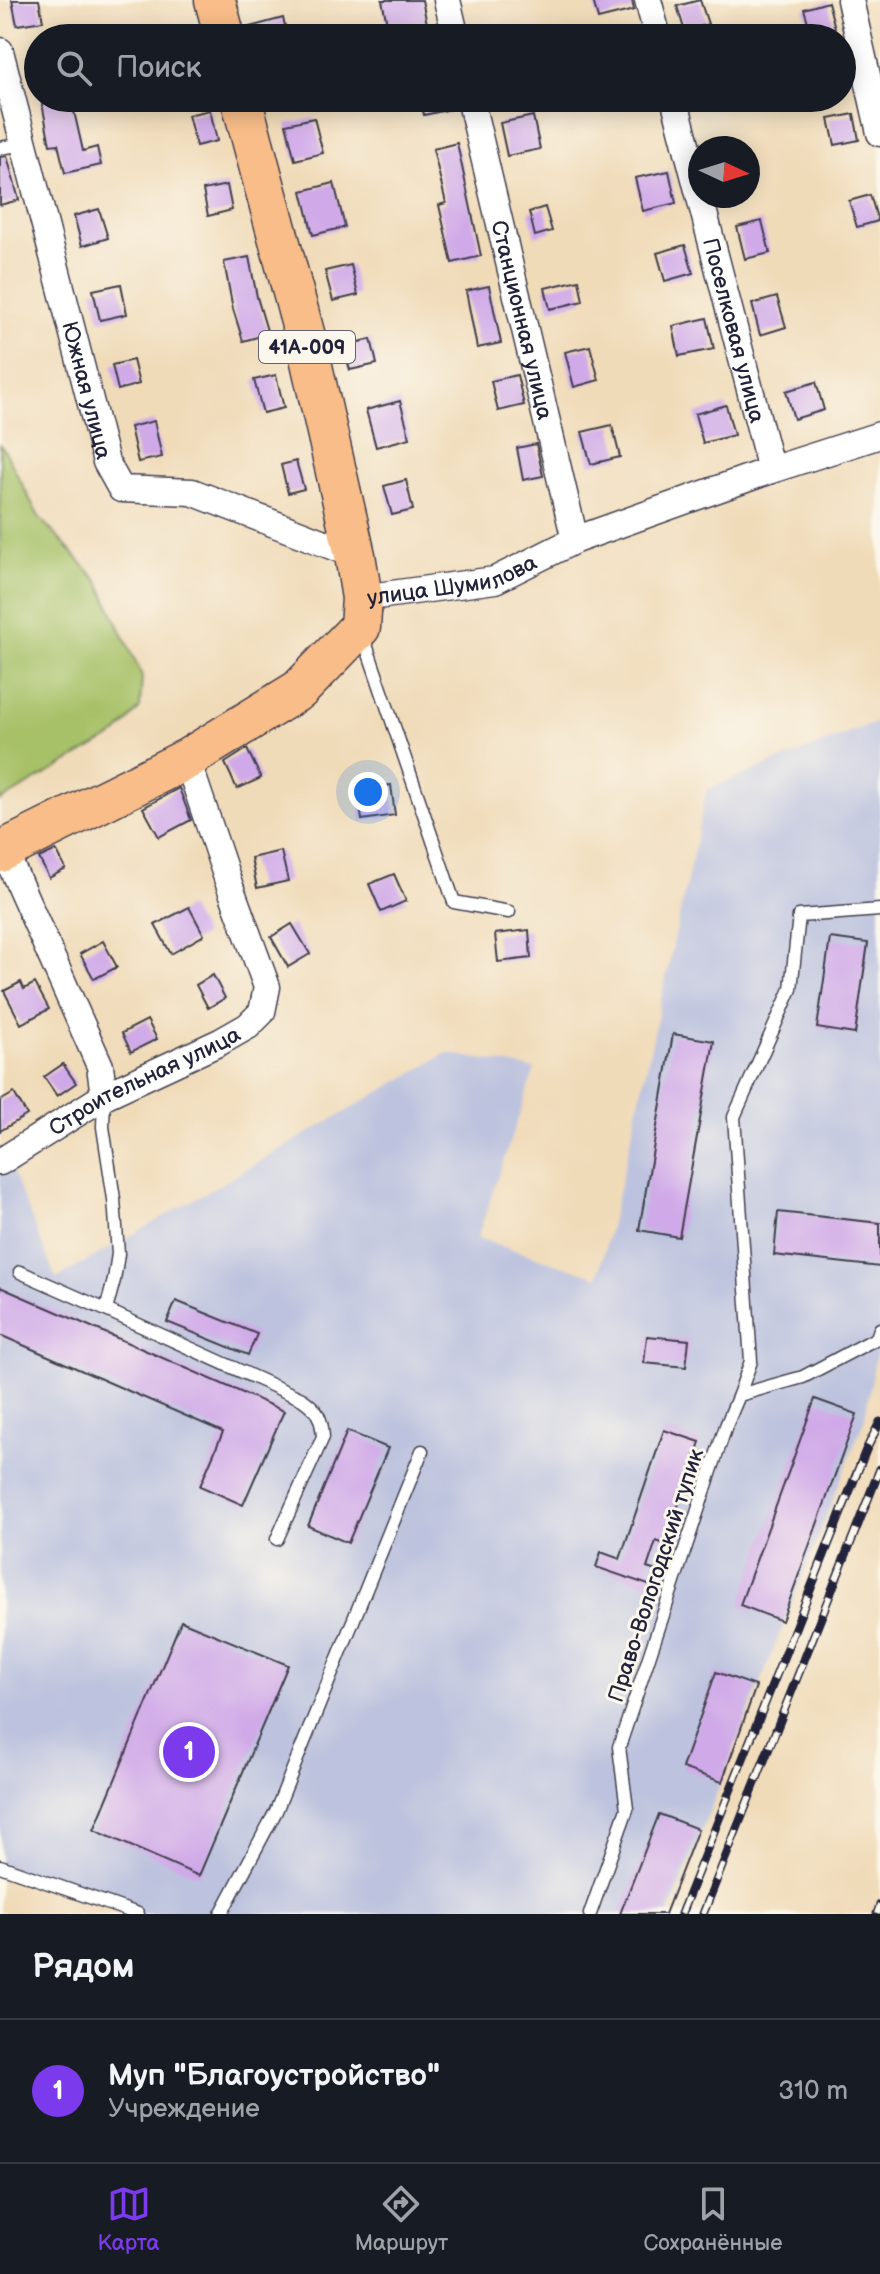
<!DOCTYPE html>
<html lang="ru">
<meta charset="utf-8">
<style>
body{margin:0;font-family:"Balsamiq Sans",sans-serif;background:#242831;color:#f1f3f6}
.compass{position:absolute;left:688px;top:136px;width:72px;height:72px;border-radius:50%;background:#171b24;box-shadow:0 4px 20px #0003;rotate:94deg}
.you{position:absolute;left:368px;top:792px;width:28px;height:28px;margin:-20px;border:6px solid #fff;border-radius:50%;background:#1a73e8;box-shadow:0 0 0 12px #1a73e833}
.badge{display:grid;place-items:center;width:52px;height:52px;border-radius:50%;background:#7c3aed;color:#fff;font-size:26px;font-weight:700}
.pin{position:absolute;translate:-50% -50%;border:4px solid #fff;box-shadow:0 2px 8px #0006}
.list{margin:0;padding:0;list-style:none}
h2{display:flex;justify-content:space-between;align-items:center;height:104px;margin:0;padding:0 32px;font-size:34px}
h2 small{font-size:26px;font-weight:400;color:#9ea1a6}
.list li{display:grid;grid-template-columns:52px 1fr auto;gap:24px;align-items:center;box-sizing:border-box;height:144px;padding:0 32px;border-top:2px solid #363941}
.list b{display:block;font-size:30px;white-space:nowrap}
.list p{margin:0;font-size:26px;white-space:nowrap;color:#9ea1a6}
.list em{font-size:26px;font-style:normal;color:#9ea1a6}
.icon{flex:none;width:44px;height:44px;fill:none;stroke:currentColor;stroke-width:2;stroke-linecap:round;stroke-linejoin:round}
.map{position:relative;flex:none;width:880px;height:1914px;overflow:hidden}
.search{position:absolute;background:#171b24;box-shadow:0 4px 20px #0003;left:24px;right:24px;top:24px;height:88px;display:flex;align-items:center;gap:20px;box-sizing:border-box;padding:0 28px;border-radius:44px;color:#9ea1a6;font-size:30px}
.sheet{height:248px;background:#171b24}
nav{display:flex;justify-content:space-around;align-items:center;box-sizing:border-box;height:112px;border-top:2px solid #363941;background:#171b24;font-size:22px;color:#9ea1a6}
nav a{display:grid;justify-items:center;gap:4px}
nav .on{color:#7c3aed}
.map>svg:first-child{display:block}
</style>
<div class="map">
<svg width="880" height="1914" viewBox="0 0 880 1914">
<rect width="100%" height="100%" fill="#fbf7ec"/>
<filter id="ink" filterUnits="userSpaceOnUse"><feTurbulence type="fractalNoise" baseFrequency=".0125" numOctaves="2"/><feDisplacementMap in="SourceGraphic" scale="16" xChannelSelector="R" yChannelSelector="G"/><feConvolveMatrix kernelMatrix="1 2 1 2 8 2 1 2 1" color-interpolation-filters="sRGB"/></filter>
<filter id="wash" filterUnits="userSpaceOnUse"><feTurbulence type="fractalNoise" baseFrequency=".006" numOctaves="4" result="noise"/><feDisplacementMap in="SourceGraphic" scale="32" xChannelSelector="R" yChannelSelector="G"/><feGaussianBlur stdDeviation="1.8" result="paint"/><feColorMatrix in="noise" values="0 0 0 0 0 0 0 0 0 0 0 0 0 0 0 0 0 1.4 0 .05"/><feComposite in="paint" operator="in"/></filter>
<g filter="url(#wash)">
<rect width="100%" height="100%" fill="#f0dbb9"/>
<polygon fill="#bdc3de" points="880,721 880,1329 865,1418 669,1914 138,1914 0,1866 0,1162 7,1158 56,1279 447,1053 535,1069 477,1238 598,1277 631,1139 707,789"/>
<polygon fill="#a7c167" stroke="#647251" stroke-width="2" points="0,445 5,451 39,517 99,582 142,676 140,708 118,733 0,801"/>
<g id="blocks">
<g fill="#d0aae8">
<polygon points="12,0 39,0 43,21 17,25"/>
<polygon points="382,0 422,0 427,24 389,33"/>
<polygon points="593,0 632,0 634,10 598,19"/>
<polygon points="700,0 708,24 685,32 677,6"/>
<polygon points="828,2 835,28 812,35 804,9"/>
<polygon points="283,18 288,38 247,38 246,28"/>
<polygon points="41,98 71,98 83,151 97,147 101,165 65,173 58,144 50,145"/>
<polygon points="420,98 454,98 456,108 424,115"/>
<polygon points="210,110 217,141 196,146 188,115"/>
<polygon points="854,114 859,140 835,145 829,119"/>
<polygon points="533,116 540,149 507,156 500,123"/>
<polygon points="314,118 323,153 295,160 286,124"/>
<polygon points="457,143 481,256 452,263 439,205 446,203 433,149"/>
<polygon points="7,156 19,200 0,205 0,157"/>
<polygon points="669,171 676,203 643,211 635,178"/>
<polygon points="334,183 345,227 313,235 302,191"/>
<polygon points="227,185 232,210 208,216 203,190"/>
<polygon points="870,195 878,221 857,227 849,201"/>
<polygon points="545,207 552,231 535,236 529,212"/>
<polygon points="99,209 108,238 82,246 74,216"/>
<polygon points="762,221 770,253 745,259 737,227"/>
<polygon points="685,245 693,273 665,281 657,253"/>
<polygon points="249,257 257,297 268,334 243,341 233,309 224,262"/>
<polygon points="351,265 358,295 333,301 325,271"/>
<polygon points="579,280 583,301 550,309 545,288"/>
<polygon points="121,284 127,314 100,320 93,290"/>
<polygon points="489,286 501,343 477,348 466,291"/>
<polygon points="777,297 786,327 760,335 752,304"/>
<polygon points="707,318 714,349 679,356 673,326"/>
<polygon points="371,339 377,364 350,370 343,346"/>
<polygon points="590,346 599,380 574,387 565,352"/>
<polygon points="133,360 139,384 118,390 112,365"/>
<polygon points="276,375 284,408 263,413 254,380"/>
<polygon points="517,375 524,405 498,411 491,381"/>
<polygon points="816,382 824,410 794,419 786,391"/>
<polygon points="400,401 410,438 376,447 366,410"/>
<polygon points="726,405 734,435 703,443 695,414"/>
<polygon points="154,421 162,457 138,462 130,427"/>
<polygon points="612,425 620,457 591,464 582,432"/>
<polygon points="536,444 543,476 523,480 517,448"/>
<polygon points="296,461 304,489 288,493 281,465"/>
<polygon points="406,480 413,510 392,515 384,486"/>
<polygon points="247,749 261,778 237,789 225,763"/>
<polygon points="391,785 395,815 362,820 358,790"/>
<polygon points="179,788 191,820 159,837 143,808"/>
<polygon points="56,850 66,869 49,878 39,858"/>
<polygon points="281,851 288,881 257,888 251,858"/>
<polygon points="394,874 406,901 381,912 369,884"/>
<polygon points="189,907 204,935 171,954 155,925"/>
<polygon points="292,924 310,954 288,967 271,937"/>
<polygon points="529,930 531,958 498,962 495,934"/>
<polygon points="830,938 868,943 855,1034 817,1028"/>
<polygon points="103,941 117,967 94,979 80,954"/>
<polygon points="213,975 225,998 208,1008 196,985"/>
<polygon points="21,982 24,989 35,983 49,1009 21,1024 4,991"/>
<polygon points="147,1020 157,1039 131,1052 122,1033"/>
<polygon points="673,1034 714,1041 679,1237 639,1230"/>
<polygon points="63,1064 76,1083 57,1096 44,1077"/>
<polygon points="14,1093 27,1115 0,1131 0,1101"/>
<polygon points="778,1212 880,1223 880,1267 774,1255"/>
<polygon points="0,1287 284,1411 243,1505 200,1486 223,1432 0,1335"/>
<polygon points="176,1301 257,1334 248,1355 167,1322"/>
<polygon points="647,1336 689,1340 686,1367 644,1363"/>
<polygon points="815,1399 857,1414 782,1621 740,1605"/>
<polygon points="664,1430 700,1442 665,1544 656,1541 647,1568 665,1574 660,1589 596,1567 601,1552 620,1559"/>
<polygon points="347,1431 388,1448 348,1543 308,1526"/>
<polygon points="181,1621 288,1665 199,1876 94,1830"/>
<polygon points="716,1672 756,1686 722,1782 682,1768"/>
<polygon points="659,1814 698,1829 665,1914 620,1914"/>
</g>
</g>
</g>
<g filter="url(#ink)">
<use href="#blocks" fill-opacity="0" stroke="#413e4e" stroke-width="2"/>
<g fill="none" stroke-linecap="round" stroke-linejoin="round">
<g stroke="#413e4e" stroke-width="15">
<g id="service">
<polyline points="0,148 24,144"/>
<polyline points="363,636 454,902 509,912"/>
<path d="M 104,1096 L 103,1127 L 114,1199 L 118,1254 L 114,1280 L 106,1310 L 302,1399 C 317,1409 322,1418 323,1437 L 277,1539"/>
<polyline points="20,1272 106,1310"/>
<polyline points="739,1395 751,1361 734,1117 791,989 799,916 880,910"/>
<polyline points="0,1866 138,1914"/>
<polyline points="221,1914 276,1811 422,1451"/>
<polyline points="590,1914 627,1809 619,1747 726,1426 739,1395 803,1377 877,1338 880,1329"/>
</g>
</g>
<g stroke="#413e4e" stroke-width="29">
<g id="minor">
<polyline points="447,0 456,38"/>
<polyline points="648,0 658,38"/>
<polyline points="850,0 880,133"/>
<path id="s1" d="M 0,51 L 106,462 L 121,489 L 192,492 L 355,555"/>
<path id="s2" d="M 470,98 L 575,540"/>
<path id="s3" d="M 674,98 L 771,470"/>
<path id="s4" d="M 362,598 L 495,580 L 575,540 L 771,470 L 880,435"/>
<polyline points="4,850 100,1066 104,1096"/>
<path id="s5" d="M 0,1162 L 104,1096 L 220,1042 L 248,1026 L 262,1012 L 267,987 L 228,881 L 187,759"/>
</g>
</g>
<g stroke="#413e4e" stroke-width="43">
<g id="primary">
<polyline points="215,0 225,38"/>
<polyline points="0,852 187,759 299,690 360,627 362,598 355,555 307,344 241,98"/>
</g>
</g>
<use href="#service" stroke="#fff" stroke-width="12"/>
<use href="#minor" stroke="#fff" stroke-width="26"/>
<use href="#primary" stroke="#f8bd88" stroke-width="40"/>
<g stroke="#22223b" stroke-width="9">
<g id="rail">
<polyline points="681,1914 866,1450 880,1422"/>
<polyline points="703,1914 880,1469"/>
<polyline points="877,1914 880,1905"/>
</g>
</g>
<use href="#rail" stroke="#fbf7ec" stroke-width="6" stroke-dasharray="18" stroke-linecap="butt"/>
</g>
</g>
<g text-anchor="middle" stroke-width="6" stroke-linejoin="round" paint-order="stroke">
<rect fill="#fbf7ec" stroke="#636270" stroke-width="2" x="259" y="331" width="96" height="32" rx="6"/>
<g font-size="20" font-weight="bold" fill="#22223b">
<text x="307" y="354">41А-009</text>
</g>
<g font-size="22" fill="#22223b" stroke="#fbf7ec">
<text dy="8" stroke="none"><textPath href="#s2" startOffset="228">Станционная улица</textPath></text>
<text dy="8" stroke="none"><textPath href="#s3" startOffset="240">Поселковая улица</textPath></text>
<text dy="8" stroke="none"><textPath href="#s1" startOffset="350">Южная улица</textPath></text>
<text dy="8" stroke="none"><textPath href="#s4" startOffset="92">улица Шумилова</textPath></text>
<text dy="8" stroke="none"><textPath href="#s5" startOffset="166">Строительная улица</textPath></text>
<text transform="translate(655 1575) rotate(-72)" y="8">Право-Вологодский тупик</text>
</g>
</g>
</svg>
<svg class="compass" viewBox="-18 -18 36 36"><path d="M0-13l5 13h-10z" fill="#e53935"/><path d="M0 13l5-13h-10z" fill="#9ea1a6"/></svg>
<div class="you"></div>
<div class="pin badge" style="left:189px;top:1752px">1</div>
<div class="search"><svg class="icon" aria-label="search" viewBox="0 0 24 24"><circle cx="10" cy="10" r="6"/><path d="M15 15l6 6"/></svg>Поиск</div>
</div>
<section class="sheet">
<h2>Рядом<small></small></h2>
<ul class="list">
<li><span class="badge">1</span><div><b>Муп &quot;Благоустройство&quot;</b><p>Учреждение</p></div><em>310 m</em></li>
</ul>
</section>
<nav>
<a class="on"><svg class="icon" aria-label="map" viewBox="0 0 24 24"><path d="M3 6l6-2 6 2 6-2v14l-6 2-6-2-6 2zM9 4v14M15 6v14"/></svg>Карта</a>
<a><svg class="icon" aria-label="directions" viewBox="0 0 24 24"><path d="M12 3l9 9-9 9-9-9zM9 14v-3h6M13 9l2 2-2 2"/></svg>Маршрут</a>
<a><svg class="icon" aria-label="saved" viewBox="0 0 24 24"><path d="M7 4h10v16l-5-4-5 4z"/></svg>Сохранённые</a>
</nav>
